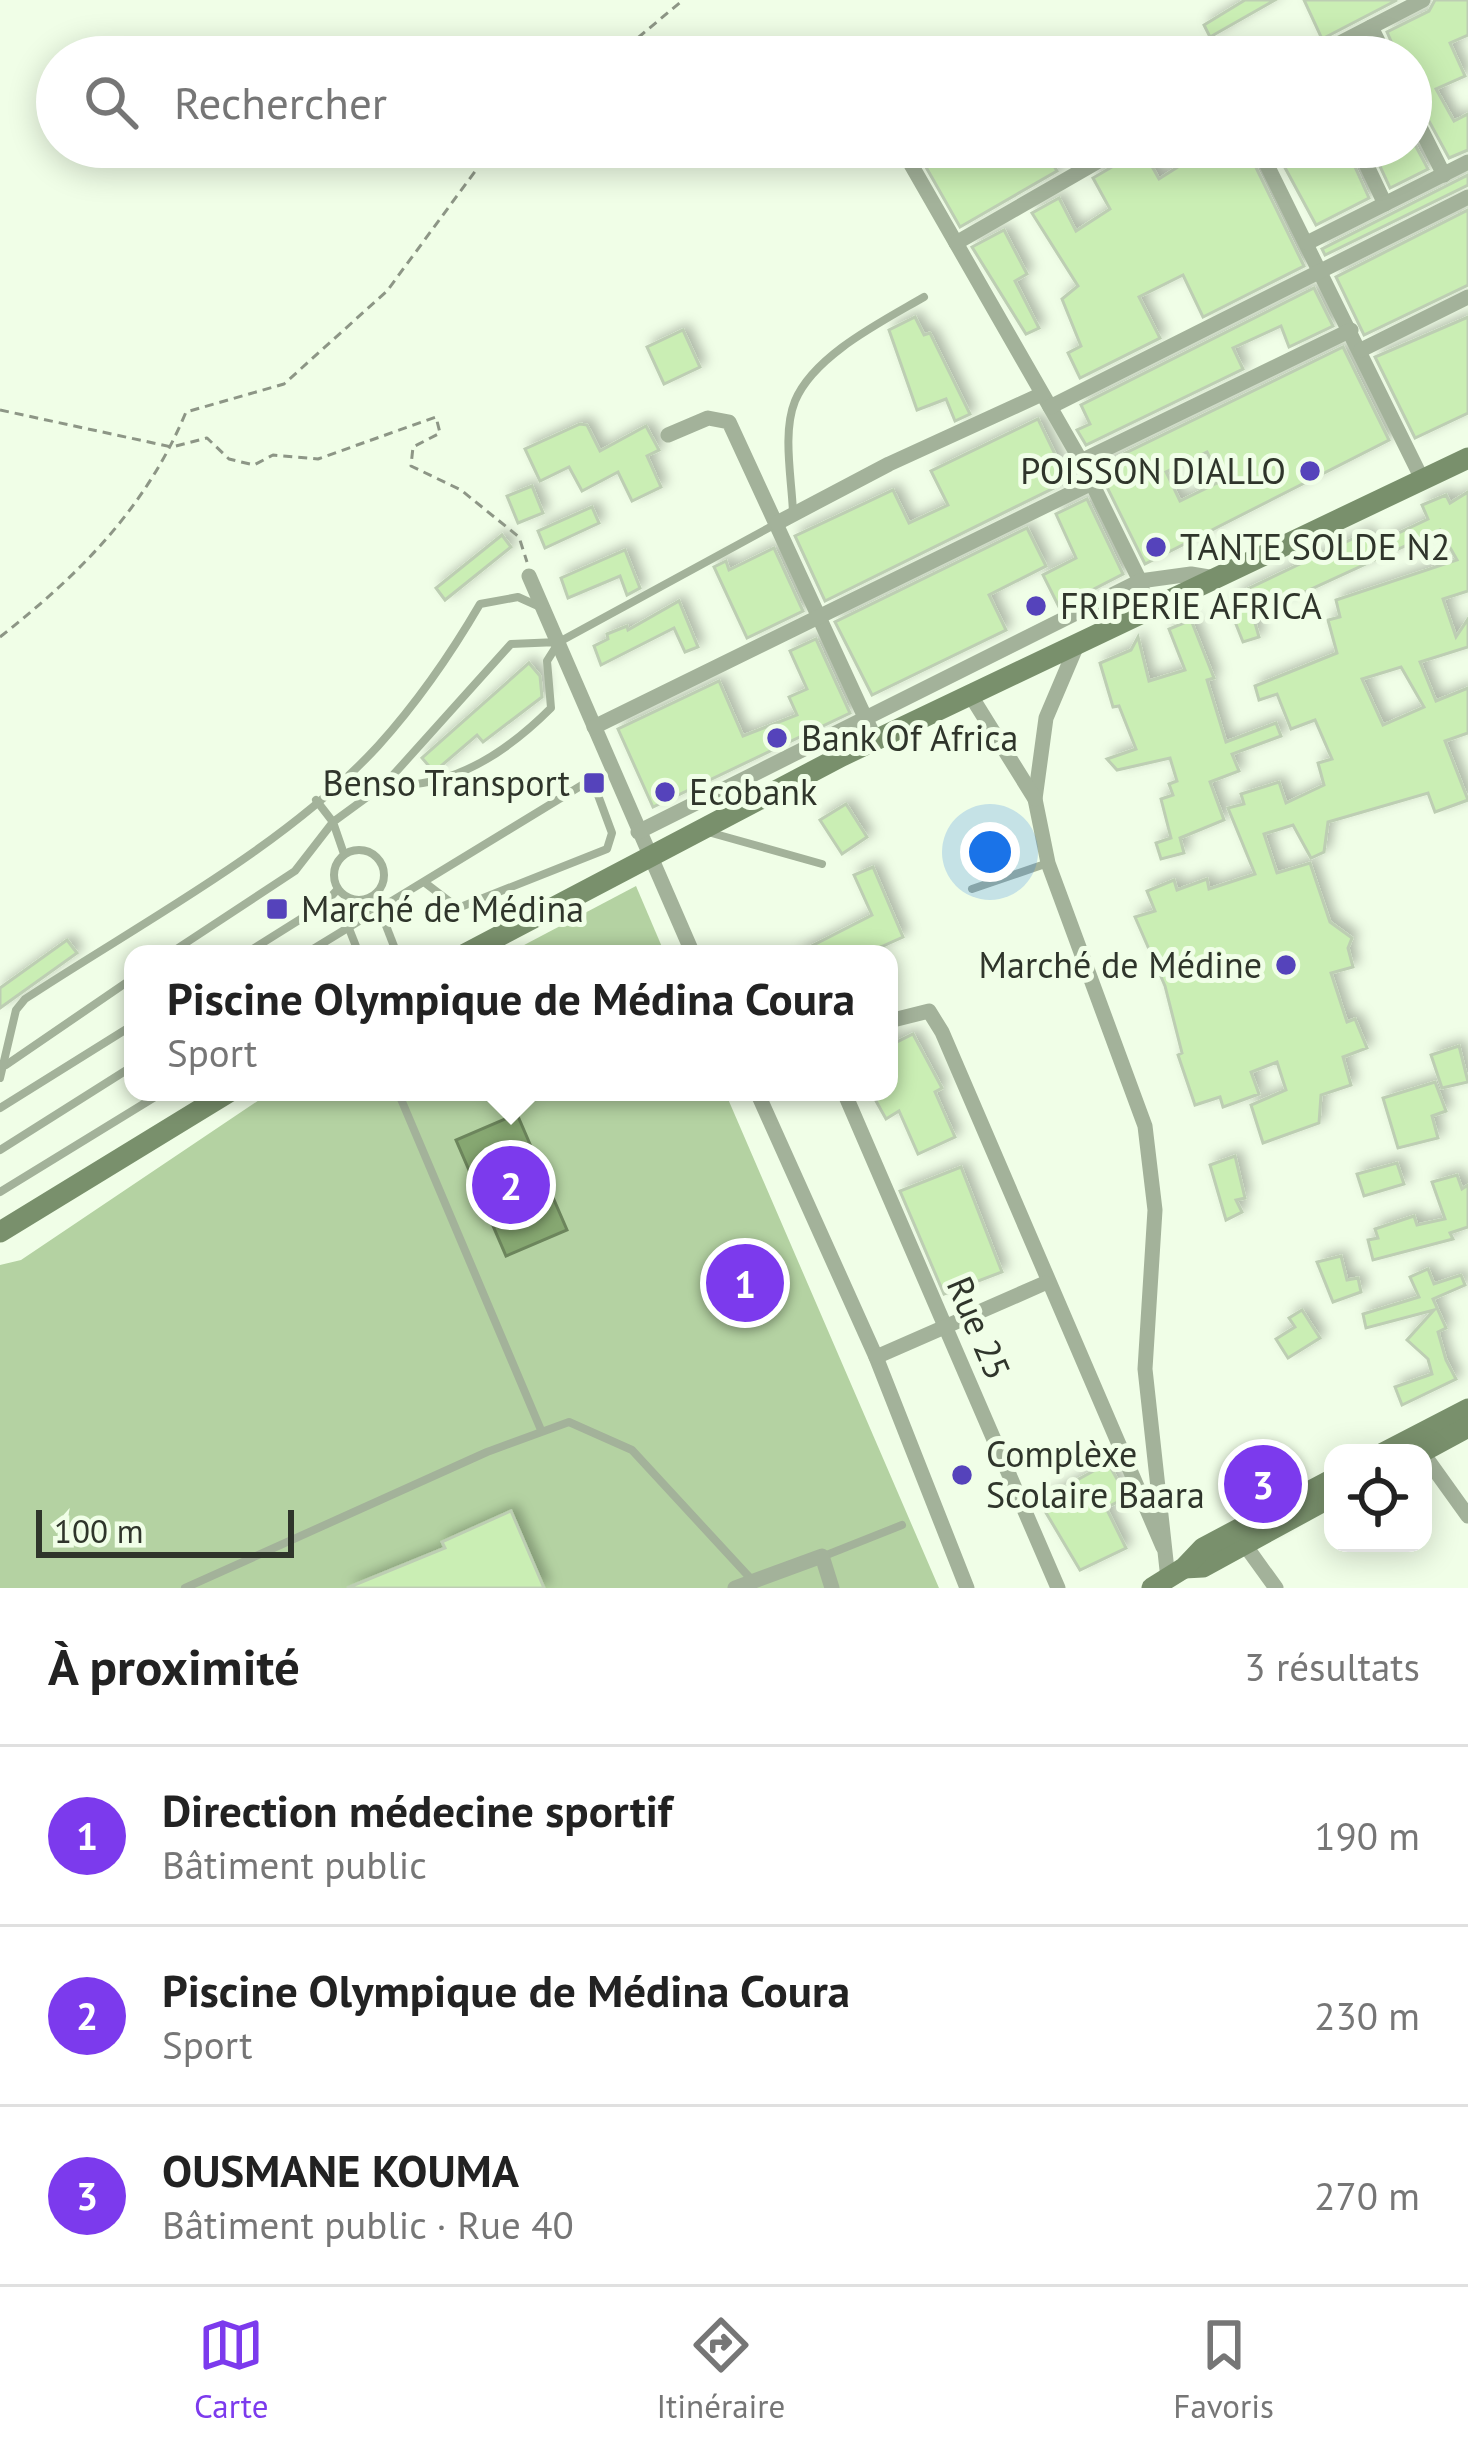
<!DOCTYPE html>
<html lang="fr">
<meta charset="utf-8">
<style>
body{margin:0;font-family:"PT Sans",sans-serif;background:#f6f6f6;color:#222}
.controls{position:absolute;right:36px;bottom:36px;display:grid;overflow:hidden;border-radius:24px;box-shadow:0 6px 30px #0003}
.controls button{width:108px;height:108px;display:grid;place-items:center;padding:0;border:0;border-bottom:3px solid #e0e0e0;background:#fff;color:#222;font:60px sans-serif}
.scale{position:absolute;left:36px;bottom:30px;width:258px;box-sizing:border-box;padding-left:12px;border:6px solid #2f352b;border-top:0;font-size:33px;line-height:42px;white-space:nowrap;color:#2f352b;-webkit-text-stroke:9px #f0fee7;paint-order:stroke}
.you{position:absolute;left:990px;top:852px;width:42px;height:42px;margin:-30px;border:9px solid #fff;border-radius:50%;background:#1a73e8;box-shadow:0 0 0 18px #1a73e833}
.badge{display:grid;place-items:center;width:78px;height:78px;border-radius:50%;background:#7c3aed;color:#fff;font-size:39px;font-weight:700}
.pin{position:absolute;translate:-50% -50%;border:6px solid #fff;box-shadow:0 3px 12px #0006}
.popup{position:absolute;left:124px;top:945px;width:774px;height:156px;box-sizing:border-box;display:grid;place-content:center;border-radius:24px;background:#fff;filter:drop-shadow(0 3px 9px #0005);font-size:39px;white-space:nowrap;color:#767676}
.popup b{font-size:45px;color:#222}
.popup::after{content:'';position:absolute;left:50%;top:100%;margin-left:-24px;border:24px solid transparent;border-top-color:#fff}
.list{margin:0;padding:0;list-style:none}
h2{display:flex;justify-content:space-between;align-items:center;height:156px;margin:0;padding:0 48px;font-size:51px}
h2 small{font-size:39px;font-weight:400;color:#767676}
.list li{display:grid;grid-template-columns:78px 1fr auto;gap:36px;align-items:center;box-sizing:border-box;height:180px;padding:0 48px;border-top:3px solid #e0e0e0}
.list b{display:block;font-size:45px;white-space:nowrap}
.list p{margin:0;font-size:39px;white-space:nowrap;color:#767676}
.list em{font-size:39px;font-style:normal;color:#767676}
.icon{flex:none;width:66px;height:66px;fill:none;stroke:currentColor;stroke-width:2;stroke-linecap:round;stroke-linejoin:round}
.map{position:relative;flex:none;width:1468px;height:1588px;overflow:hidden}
.search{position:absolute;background:#fff;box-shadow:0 6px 30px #0003;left:36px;right:36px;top:36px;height:132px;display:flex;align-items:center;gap:30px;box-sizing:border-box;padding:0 42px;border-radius:66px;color:#767676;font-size:45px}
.sheet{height:696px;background:#fff}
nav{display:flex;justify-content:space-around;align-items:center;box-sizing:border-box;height:168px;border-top:3px solid #e0e0e0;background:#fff;font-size:33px;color:#767676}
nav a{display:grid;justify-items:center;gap:6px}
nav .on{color:#7c3aed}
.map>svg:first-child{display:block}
</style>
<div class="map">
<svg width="1468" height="1588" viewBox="0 0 1468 1588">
<defs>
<filter id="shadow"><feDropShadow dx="5.5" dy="-5.5" stdDeviation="6" flood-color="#0004"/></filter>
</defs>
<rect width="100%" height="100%" fill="#f0fee7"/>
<g fill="#b4d2a2">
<polygon points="636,886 665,954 507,954"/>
<polygon points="271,1092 725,1092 939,1588 0,1588 0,1265 21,1260"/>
</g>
<polygon fill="#86a771" stroke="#6c855c" stroke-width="3" points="517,1114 567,1230 506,1256 456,1140"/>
<g fill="#caeeb4" stroke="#bdceb3" stroke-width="3" fill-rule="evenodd" filter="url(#shadow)">
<polygon points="1245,0 1275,0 1210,37 1204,25"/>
<polygon points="1304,0 1397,0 1322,39"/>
<polygon points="1435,0 1468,0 1468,35 1450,43 1465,76 1436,89 1454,121 1468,114 1468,150 1449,158 1411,88 1411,57 1398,57 1387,32 1429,11"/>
<polygon points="1413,141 1428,169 1390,188 1371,147 1411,147"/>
<polygon points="929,147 1042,147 1057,171 960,227 918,153"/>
<polygon points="1135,147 1141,147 1159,179 1200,153 1197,147 1246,147 1304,266 1203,317 1183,275 1139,297 1160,338 1080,378 1068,353 1081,346 1062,299 1078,286 1032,213 1059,198 1076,231 1110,209 1093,178 1129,157"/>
<polygon points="1315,147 1346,147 1369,198 1316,225 1283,164"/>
<polygon points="1468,175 1468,185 1325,255 1322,249"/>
<polygon points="1468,210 1468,285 1364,335 1336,277"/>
<polygon points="1004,230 1027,274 1015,281 1039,328 1026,334 972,247"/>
<polygon points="1314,288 1333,326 1289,347 1281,326 1233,348 1243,369 1086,445 1077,430 1090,424 1081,405"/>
<polygon points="915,317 924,335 930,333 970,414 955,421 946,399 917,410 889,330"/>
<polygon points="1468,317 1468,413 1415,438 1375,357"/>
<polygon points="683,330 700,367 664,384 647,347"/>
<path d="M 1343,347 L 1389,440 L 1145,564 L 1097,467 ZM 1207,452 L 1221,481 L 1180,501 L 1166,472 Z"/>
<polygon points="1038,419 1068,481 825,601 795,536 893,490 909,523 948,505 931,471"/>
<polygon points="580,424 587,425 600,451 646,426 659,450 647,456 661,487 632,501 618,472 582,491 569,467 540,481 525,449"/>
<polygon points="532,486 543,513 518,523 507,496"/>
<path d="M 1468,492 L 1468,591 L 1443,599 L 1456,637 L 1468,619 L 1468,647 L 1420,662 L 1436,701 L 1468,688 L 1468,733 L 1445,741 L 1468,800 L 1435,812 L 1428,793 L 1328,822 L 1324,852 L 1311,858 L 1293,825 L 1264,834 L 1277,873 L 1310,863 L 1330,922 L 1352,938 L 1348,948 L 1353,967 L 1331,973 L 1347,1022 L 1355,1019 L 1367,1048 L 1343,1057 L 1351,1085 L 1321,1095 L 1319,1123 L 1263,1143 L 1251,1105 L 1286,1090 L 1277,1062 L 1251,1072 L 1259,1094 L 1223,1107 L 1220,1097 L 1195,1105 L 1178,1055 L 1182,1053 L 1165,986 L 1135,917 L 1155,911 L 1147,891 L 1174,880 L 1177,890 L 1207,879 L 1209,889 L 1255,874 L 1228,808 L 1244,804 L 1241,794 L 1279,782 L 1286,803 L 1324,785 L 1318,763 L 1332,759 L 1315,720 L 1291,729 L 1277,694 L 1259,700 L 1255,686 L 1337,653 L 1328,620 L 1340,617 L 1336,600 L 1457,560 L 1440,530 L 1285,601 L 1282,596 L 1251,609 L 1259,637 L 1243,642 L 1228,604 L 1240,600 L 1237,594 L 1367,532 L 1373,545 L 1428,519 L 1422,505 L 1446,495 L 1450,503 ZM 1401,667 L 1424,707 L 1383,725 L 1362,679 Z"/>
<polygon points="1087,499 1123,574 1059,607 1043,575 1076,558 1056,514"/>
<polygon points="592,507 599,523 545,548 538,531"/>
<polygon points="1027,528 1046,566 989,595 1006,630 872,695 835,622"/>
<polygon points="502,535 511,547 445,600 436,588"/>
<polygon points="774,548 803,611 747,638 714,567 726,561 729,570"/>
<polygon points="625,550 640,588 627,595 620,576 568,598 561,578"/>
<polygon points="679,601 698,647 685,652 674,628 601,665 594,646 608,639 607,634 627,626 628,630"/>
<polygon points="1191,620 1214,678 1207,680 1226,742 1276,723 1281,736 1232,754 1239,771 1210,782 1224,820 1180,838 1184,853 1161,859 1156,843 1171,838 1161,799 1173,795 1169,784 1177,781 1170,758 1117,770 1107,759 1136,749 1119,706 1113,707 1100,663 1131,650 1138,637 1149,681 1185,670 1169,629"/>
<polygon points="816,639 850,713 653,807 618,729 719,681 743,736 797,715 789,697 807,689 790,651"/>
<polygon points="529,663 540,676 542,697 483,742 477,735 434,772 422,758"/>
<polygon points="846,804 867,837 842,854 820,820"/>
<polygon points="873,867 903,937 865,954 796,954 872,915 854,875"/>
<polygon points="67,940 77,953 0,1008 0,988"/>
<polygon points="913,1034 942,1088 935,1092 955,1137 918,1154 899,1111 886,1119 871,1092 889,1092 889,1046"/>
<polygon points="1459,1046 1468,1082 1442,1088 1431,1055"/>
<polygon points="1435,1082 1446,1111 1432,1116 1438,1138 1398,1148 1383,1098"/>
<polygon points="1235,1156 1245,1198 1236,1200 1242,1212 1226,1220 1210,1165"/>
<polygon points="1397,1163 1404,1184 1364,1196 1357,1174"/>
<polygon points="961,1167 1002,1272 944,1294 900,1191"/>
<polygon points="1457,1175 1462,1189 1468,1185 1468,1227 1450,1233 1453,1239 1373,1260 1368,1240 1378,1238 1375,1229 1414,1216 1417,1225 1445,1219 1432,1182"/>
<polygon points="1341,1256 1347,1280 1358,1278 1361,1292 1333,1302 1317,1262"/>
<polygon points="1428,1269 1434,1284 1461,1275 1465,1285 1433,1299 1446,1328 1438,1332 1446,1360 1456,1379 1402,1405 1395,1387 1432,1374 1428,1359 1407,1340 1434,1310 1366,1328 1363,1314 1419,1297 1410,1277"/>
<polygon points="1302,1310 1320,1338 1288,1358 1276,1339 1295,1327 1289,1318"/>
<polygon points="1108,1463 1127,1497 1106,1508 1126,1548 1080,1570 1039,1501"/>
<polygon points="511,1511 544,1588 347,1588 445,1548 442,1542"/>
</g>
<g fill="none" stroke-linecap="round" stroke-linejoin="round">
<g stroke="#8d9686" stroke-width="3" stroke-dasharray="9 6" stroke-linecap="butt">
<polyline points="615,57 683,0"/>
<polyline points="0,410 172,447 207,438 229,459 254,465 273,455 318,459 436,417 440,433 413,447 411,466 461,490 519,537 527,562"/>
<path d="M 0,637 C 80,574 146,508 186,412 L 284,384 L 387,291 L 493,147"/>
</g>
<g stroke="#a3b29a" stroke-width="8">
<path d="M 793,513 C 792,480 782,433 795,401 C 814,355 883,321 924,297"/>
<path d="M 558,642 L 511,644 L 385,784 C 450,791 506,753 551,708 L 547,661 L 559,642 L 774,525"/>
<polyline points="708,832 822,864"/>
<circle cx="359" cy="875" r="25"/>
<polyline points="344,854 333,822 385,784"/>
<polyline points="972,889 1048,863"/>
<polyline points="378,905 397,954"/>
<polyline points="348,926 359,954"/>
<polyline points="169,954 295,871 333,822 316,800"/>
<polyline points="245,954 323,905 338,889"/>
<polyline points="305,954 592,779 612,833 607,849 458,908 424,882"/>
<polyline points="6,1065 133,978"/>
<path d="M 0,1078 L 16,1010 L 25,999 C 140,923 284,848 378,746 C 415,705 452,652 480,604 L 518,597 L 538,606"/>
<polyline points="398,1092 541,1430"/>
<polyline points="0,1108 133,1025"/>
<polyline points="0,1150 133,1066"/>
<polyline points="0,1192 163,1092"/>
<polyline points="824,1556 902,1525"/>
<polyline points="185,1588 487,1452 569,1422 632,1450 752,1580"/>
</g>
<g stroke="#a3b29a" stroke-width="15">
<polyline points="1371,27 1386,57"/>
<polyline points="1313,57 1423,0"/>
<polyline points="1411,109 1444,175"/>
<polyline points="901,147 1081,461 1140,581 1148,610"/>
<polyline points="1258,147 1422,479"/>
<polyline points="1358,147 1385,204"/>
<polyline points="956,243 1123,147"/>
<polyline points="1307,243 1468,162"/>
<polyline points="1361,350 1468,297"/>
<polyline points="1050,407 1468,197"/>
<polyline points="668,435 708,418 729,422 876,741"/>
<polyline points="1081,461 1351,330"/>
<polyline points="777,523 889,464 1042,394"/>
<polyline points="529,576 693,954"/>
<polyline points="1077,645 1046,718 1035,799 1048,863 1145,1126 1155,1210 1145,1369 1168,1579"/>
<polyline points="971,696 1035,799"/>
<polyline points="594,727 1092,483"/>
<polyline points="638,832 1140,581 1191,574 1215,578"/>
<polyline points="889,1021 929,1011 942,1032 1163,1547"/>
<polyline points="757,1092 876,1357 967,1588"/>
<polyline points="844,1092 1058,1588"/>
<polyline points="876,1357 1045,1283"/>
<polyline points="1422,1452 1468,1516"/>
<polyline points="1245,1545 1276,1588"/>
<polyline points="735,1588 822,1556 832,1588"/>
</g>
<g stroke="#79906c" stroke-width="21">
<polyline points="465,954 842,756 1468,458"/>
<polyline points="0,1232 229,1092"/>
<polyline points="1383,1453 1468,1409"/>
<polyline points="1420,1453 1468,1427"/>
<polyline points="1184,1568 1203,1567 1333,1496"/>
<polyline points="1152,1588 1184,1568 1203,1548 1333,1479"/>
</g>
</g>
<g fill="#5543bb" stroke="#f0fee7" stroke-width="4.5">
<circle cx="1310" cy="471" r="12"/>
<circle cx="1156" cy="547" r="12"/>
<circle cx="1036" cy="606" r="12"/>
<circle cx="777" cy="738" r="12"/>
<rect x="582" y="771" width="24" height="24" rx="6"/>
<circle cx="665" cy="792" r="12"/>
<rect x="265" y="897" width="24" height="24" rx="6"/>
<circle cx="1286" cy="965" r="12"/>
<circle cx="962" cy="1475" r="12"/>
</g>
<g text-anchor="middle" stroke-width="10" stroke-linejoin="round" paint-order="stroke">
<g font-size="36" fill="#2f352b" stroke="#f0fee7" text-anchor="start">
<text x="1286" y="484" text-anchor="end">POISSON DIALLO</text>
<text x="1180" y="560">TANTE SOLDE N2</text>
<text x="1060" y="619">FRIPERIE AFRICA</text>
<text x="801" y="751">Bank Of Africa</text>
<text x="570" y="796" text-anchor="end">Benso Transport</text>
<text x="689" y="805">Ecobank</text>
<text x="301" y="922">Marché de Médina</text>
<text x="1262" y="978" text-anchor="end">Marché de Médine</text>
<text x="986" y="1467">Complèxe<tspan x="986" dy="41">Scolaire Baara</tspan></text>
</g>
<g font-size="36" fill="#2f352b" stroke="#f0fee7">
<text transform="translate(979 1328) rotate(67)" y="13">Rue 25</text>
</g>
</g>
</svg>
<div class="controls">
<button><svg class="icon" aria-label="locate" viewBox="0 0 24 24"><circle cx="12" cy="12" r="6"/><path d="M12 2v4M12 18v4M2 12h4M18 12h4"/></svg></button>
</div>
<div class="scale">100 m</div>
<div class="you"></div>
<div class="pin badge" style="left:745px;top:1283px">1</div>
<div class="pin badge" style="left:511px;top:1185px">2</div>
<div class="popup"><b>Piscine Olympique de Médina Coura</b>Sport</div>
<div class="pin badge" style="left:1263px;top:1484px">3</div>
<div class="search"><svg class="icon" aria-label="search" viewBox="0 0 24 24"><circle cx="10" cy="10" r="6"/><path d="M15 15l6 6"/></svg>Rechercher</div>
</div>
<section class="sheet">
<h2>À proximité<small>3 résultats</small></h2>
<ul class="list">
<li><span class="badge">1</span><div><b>Direction médecine sportif</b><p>Bâtiment public</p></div><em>190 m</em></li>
<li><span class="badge">2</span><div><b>Piscine Olympique de Médina Coura</b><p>Sport</p></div><em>230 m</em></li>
<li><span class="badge">3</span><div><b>OUSMANE KOUMA</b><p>Bâtiment public · Rue 40</p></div><em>270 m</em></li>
</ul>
</section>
<nav>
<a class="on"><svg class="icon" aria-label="map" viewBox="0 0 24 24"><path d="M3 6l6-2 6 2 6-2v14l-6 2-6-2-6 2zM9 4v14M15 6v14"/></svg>Carte</a>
<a><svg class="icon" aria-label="directions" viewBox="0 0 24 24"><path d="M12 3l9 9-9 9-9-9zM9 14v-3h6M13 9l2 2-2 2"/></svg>Itinéraire</a>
<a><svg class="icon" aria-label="saved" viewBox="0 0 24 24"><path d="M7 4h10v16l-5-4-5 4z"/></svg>Favoris</a>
</nav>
